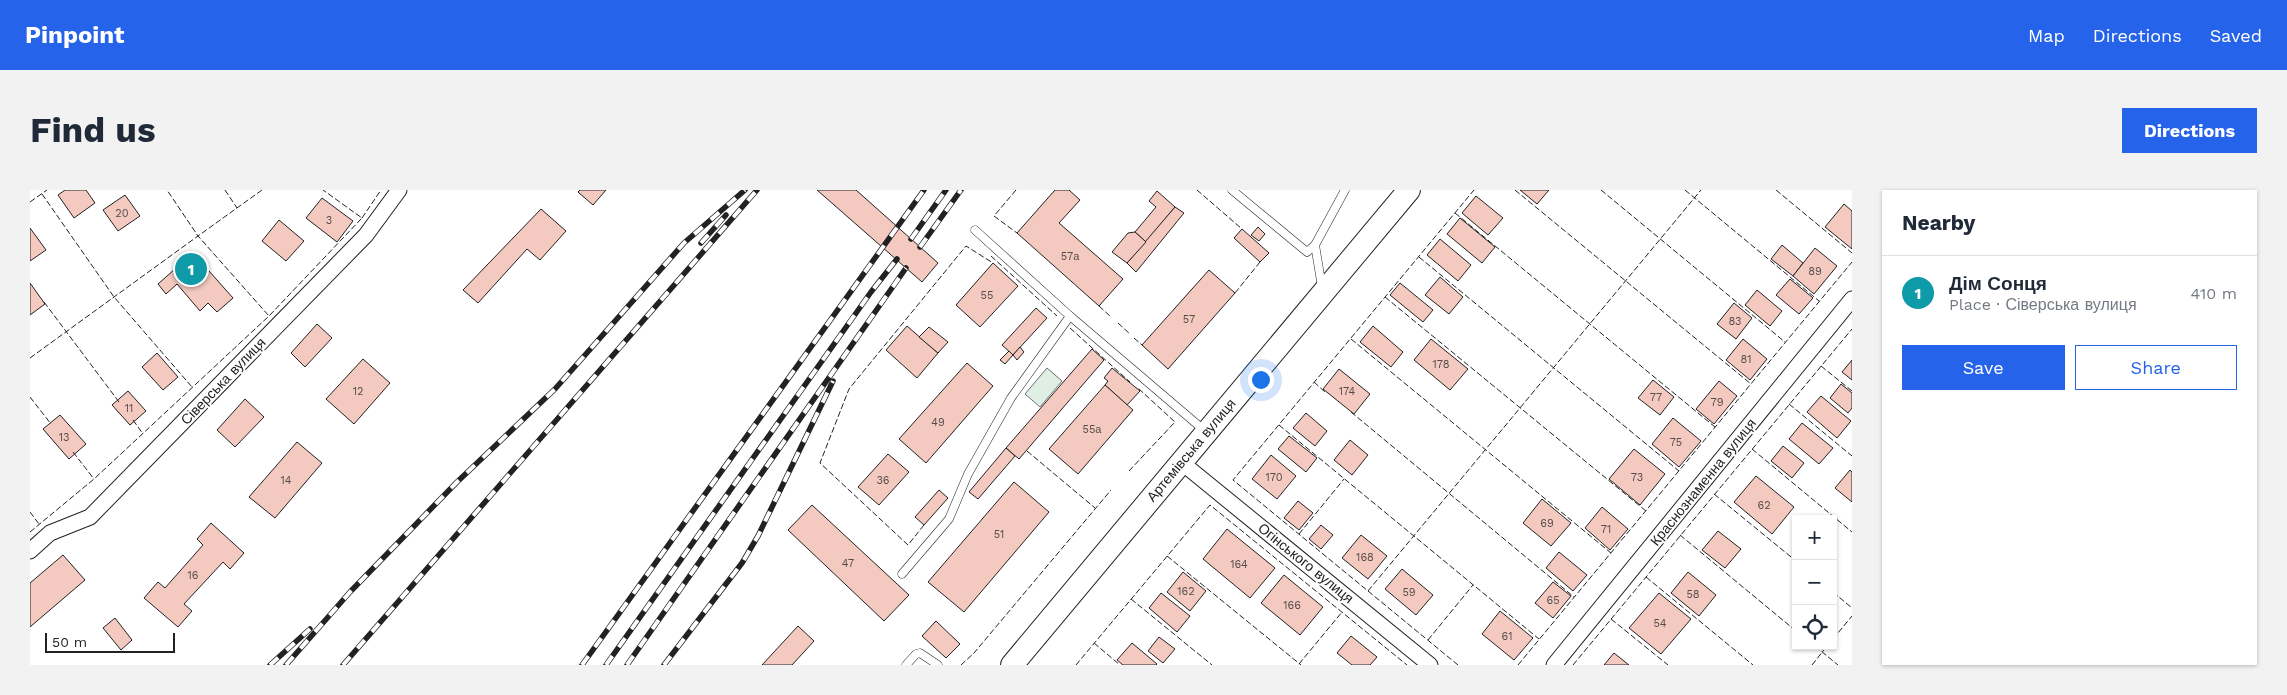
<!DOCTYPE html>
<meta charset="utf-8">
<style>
body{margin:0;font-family:"Work Sans",sans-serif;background:#f2f2f3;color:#1f2937}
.controls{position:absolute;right:15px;bottom:15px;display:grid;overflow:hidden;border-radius:0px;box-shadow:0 1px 4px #0004}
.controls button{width:45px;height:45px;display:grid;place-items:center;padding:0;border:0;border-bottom:1px solid #e0e1e3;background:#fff;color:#1f2937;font:25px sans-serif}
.scale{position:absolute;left:15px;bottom:12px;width:130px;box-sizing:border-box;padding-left:5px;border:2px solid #222;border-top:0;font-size:14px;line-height:18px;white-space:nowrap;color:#222;-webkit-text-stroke:4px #fff;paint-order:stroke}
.you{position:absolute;left:1230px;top:189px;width:18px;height:18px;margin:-12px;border:4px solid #fff;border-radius:50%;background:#1a73e8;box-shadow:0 0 0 8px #1a73e833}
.badge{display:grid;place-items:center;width:32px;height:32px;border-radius:50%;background:#2563eb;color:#fff;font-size:16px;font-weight:700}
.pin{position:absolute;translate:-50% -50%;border:2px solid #fff;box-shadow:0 1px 5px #0006}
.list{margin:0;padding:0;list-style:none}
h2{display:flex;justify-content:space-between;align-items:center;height:65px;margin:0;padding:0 20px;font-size:21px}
h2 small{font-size:16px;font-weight:400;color:#747a83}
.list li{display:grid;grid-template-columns:32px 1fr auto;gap:15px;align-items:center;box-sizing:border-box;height:75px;padding:0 20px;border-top:1px solid #e0e1e3}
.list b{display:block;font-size:19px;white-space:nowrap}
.list p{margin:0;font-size:16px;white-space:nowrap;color:#747a83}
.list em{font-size:16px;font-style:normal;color:#747a83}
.actions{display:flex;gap:10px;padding:15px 20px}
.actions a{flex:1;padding:11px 0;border:1px solid #2563eb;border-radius:0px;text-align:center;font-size:18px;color:#2563eb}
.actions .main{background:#2563eb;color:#fff}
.icon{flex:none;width:28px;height:28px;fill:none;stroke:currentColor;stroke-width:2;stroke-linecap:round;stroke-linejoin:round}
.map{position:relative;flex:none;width:1822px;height:475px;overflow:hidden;border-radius:0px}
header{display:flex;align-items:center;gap:30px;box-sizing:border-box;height:70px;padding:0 25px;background:#2563eb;color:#fff}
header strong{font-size:24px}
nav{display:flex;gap:28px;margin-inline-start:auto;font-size:18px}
.intro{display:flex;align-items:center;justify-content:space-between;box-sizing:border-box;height:120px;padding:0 30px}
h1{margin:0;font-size:35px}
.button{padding:12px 22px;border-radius:0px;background:#2563eb;color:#fff;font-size:18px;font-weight:700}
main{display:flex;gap:30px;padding:0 30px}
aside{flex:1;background:#fff;border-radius:0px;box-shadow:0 1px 4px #0004}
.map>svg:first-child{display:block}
</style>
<header>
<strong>Pinpoint</strong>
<nav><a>Map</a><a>Directions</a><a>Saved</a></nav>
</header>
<div class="intro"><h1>Find us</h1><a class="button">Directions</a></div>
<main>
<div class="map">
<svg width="1822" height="475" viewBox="0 0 1822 475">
<rect width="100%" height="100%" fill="#fff"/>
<polygon fill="#e0efe3" stroke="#6f6f6f" points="1017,178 1032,191 1010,217 995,204"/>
<g fill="#f3c9c0" stroke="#222">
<polygon points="35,0 56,0 65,13 44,28 28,5"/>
<polygon points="550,0 576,0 563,15 548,2"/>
<polygon points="787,0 826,0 908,73 892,92"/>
<polygon points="1025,0 1039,0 1050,10 1029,33 1093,89 1069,116 987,43"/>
<polygon points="1490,0 1519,0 1507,14"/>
<polygon points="1127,1 1145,17 1116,52 1105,42 1126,17 1119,11"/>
<polygon points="95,5 110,26 88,41 73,20"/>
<polygon points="1446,6 1473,28 1458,45 1432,23"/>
<polygon points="292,8 323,31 307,52 276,28"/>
<polygon points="1814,14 1822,21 1822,59 1795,37"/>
<polygon points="1145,17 1154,23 1106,82 1097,73"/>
<polygon points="511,19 536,41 510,70 497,59 448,113 433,100"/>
<polygon points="1430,28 1465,57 1452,73 1417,44"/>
<polygon points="249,30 274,51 256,71 232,51"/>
<polygon points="1228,37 1235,44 1229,51 1221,45"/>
<polygon points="0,38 16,60 0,71"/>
<polygon points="1212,39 1239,63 1230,72 1204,48"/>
<polygon points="1105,42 1116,52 1097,73 1082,62 1098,43"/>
<polygon points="1410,49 1441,75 1428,91 1397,65"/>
<polygon points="1752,55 1773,73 1763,86 1741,69"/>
<polygon points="1785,58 1807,76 1784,104 1763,86"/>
<polygon points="163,63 203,108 187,122 178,113 170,121 147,94 136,104 128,94"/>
<polygon points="963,73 988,96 950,137 926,115"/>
<polygon points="1179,80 1205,103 1138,179 1112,155"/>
<polygon points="1410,87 1433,107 1419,124 1395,105"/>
<polygon points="1760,89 1783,108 1769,124 1746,105"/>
<polygon points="0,93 15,114 0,125"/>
<polygon points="1370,93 1403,120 1393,132 1360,105"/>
<polygon points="1727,100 1752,121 1740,136 1715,115"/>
<polygon points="1704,113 1722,128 1706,149 1687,134"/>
<polygon points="1006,118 1017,128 983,165 972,155"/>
<polygon points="287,134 302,148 275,177 261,163"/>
<polygon points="877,136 908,163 887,188 856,160"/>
<polygon points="1343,136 1373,162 1361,177 1330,152"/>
<polygon points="899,137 918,152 908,163 889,147"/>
<polygon points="1401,149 1438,179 1420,200 1384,170"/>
<polygon points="1713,149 1737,169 1720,190 1696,170"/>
<polygon points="990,157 994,162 987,170 983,165"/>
<polygon points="1062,159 1074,170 989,269 976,258"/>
<polygon points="979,161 983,165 975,174 970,170"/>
<polygon points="127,163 148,187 133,200 112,177"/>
<polygon points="333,169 360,193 324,234 296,209"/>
<polygon points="1822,170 1822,190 1812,182"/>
<polygon points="937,173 963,196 896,273 869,249"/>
<polygon points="1082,178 1110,201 1097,215 1075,195 1078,191 1074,188"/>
<polygon points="1309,179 1340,204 1324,224 1293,199"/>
<polygon points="1623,190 1644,207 1630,225 1608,208"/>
<polygon points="1689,191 1707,206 1684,234 1666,219"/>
<polygon points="1811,194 1822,203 1822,218 1818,223 1800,208"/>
<polygon points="1075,195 1103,220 1048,284 1019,259"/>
<polygon points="98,201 116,221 100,235 82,215"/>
<polygon points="1791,206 1821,231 1807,248 1777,222"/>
<polygon points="215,209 234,227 205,257 187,240"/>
<polygon points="1276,223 1297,241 1285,256 1263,238"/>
<polygon points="30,225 56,254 39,269 13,239"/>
<polygon points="1643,228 1671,251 1649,277 1622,254"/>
<polygon points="1772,233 1803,258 1789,274 1759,249"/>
<polygon points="1259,246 1287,268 1276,282 1248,259"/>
<polygon points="1320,250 1338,265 1322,285 1304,270"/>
<polygon points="267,252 292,273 245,328 219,307"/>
<polygon points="1753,256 1774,273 1762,288 1741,271"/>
<polygon points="976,258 985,266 948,309 939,302"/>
<polygon points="1604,259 1635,284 1610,315 1579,289"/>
<polygon points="858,264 879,282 849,315 828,297"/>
<polygon points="1241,265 1266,286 1247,309 1222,289"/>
<polygon points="1820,280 1822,282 1822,312 1805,298"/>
<polygon points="1726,286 1764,317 1742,344 1704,312"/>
<polygon points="984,292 1019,322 934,422 898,392"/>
<polygon points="909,300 918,308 894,335 885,327"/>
<polygon points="1512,309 1541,333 1521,356 1493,333"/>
<polygon points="1268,311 1283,323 1269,340 1254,328"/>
<polygon points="782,315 879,405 854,431 758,340"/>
<polygon points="1572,317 1598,339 1580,360 1555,338"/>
<polygon points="181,333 214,363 200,379 193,372 154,414 162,421 148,437 114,408 128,392 135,398 173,355 167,349"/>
<polygon points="1291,335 1303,345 1291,359 1279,349"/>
<polygon points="1197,339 1245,378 1220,408 1173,369"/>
<polygon points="1688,341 1711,359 1695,378 1672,360"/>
<polygon points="1331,345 1357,366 1338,389 1312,368"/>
<polygon points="1529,362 1557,385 1543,401 1516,378"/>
<polygon points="33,365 55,390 0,437 0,393"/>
<polygon points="1372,379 1403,405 1386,425 1355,399"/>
<polygon points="1153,382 1176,401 1160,421 1137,402"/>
<polygon points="1658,382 1686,405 1669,426 1641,403"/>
<polygon points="1254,385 1293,417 1270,445 1231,413"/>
<polygon points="1523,392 1541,406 1523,428 1505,413"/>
<polygon points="1131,403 1160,426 1147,442 1119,418"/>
<polygon points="1629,403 1661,429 1631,464 1599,438"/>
<polygon points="1470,421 1503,448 1484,470 1452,444"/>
<polygon points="85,428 102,450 91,460 73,438"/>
<polygon points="906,431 930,454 916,468 892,446"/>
<polygon points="768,436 784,451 762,475 732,475"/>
<polygon points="1321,446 1347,467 1340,475 1322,475 1307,463"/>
<polygon points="1129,447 1145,459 1133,473 1118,461"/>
<polygon points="1102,453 1127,474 1126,475 1093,475 1087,470"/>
<polygon points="1584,463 1599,475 1574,475"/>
</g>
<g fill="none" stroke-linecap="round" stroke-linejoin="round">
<g stroke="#222" stroke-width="9">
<g id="lane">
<polyline points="1202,0 1277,62 1285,55"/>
<polyline points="945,40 1040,126 1175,241"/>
<polyline points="1292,97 1285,55 1315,0"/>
<polyline points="872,384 919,329 938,284 981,208 1040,126"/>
<polyline points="876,475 886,464 890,463 908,475"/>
</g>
</g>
<g stroke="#222" stroke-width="17">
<g id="street">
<polyline points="1151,272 1400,475"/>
<polyline points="0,361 20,343 60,327 336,45 369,0"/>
<polyline points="1524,475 1822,109"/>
</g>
</g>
<g stroke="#222" stroke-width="24">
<polyline id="secondary" points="982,475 1379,0"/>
</g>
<use href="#lane" stroke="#fff" stroke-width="8"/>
<use href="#street" stroke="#fff" stroke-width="15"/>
<use href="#secondary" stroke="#fff" stroke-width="22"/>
<g stroke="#222" stroke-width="5.5">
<g id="rail">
<polyline points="881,49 916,0"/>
<polyline points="671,53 696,25"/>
<polyline points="890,57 931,0"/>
<polyline points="240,475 280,439"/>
<polyline points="256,475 320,402 427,292 525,199 654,53 715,0"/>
<polyline points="313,475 727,0"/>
<polyline points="552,475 894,0"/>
<polyline points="576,475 841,102 867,69"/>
<polyline points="597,475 876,78"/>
<polyline points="634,475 712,373 728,346 803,191"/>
</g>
</g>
<use href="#rail" stroke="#fff" stroke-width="4" stroke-dasharray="11" stroke-linecap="butt"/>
<g stroke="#222" stroke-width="1" stroke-dasharray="6 2.5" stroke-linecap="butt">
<polyline points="195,0 207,18"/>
<polyline points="232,0 168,46 239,126"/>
<polyline points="986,0 964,26 987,43"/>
<polyline points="1167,0 1212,39"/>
<polyline points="1485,0 1721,194"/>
<polyline points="1571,0 1755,152"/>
<polyline points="1655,0 1789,111"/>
<polyline points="1746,0 1822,63"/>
<polyline points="12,4 84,107 162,197"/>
<polyline points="0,12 17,0"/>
<polyline points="1425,23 1685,237"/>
<polyline points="332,28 351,0"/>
<polyline points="961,66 1027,126"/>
<polyline points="1389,67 1649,281"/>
<polyline points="1205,103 1230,72"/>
<polyline points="1355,107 1616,321"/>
<polyline points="14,112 89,212"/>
<polyline points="1069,116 1081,127"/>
<polyline points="1088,133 1100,144"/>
<polyline points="1040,138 1100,192"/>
<polyline points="1104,148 1112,155"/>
<polyline points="1321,149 1581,363"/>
<polyline points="0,168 168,46 137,0"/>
<polyline points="1791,176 1822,201"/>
<polyline points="1284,192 1295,202"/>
<polyline points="0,207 21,234"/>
<polyline points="1759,214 1822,266"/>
<polyline points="1321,222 1544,407"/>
<polyline points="103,230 113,244"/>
<polyline points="1249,235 1509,449"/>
<polyline points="1722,259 1822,342"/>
<polyline points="997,261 1065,318"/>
<polyline points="43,262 64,289"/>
<polyline points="1099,281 1145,232 1108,198"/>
<polyline points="1684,304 1766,371"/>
<polyline points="0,322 9,334"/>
<polyline points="894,335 878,355 790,273 819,199 936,56 963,73"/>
<polyline points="0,342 64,289 239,126 332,28 293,0"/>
<polyline points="1269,344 1314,289"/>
<polyline points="1650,345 1766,441"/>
<polyline points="1137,366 1271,475"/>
<polyline points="1616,387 1723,475"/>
<polyline points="1338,401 1671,0"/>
<polyline points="1803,402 1822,418"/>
<polyline points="1101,409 1182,475"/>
<polyline points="1581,429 1638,475"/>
<polyline points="1803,449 1822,426"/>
<polyline points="1398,450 1443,395"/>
<polyline points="1064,453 1090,475"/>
<polyline points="1785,456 1808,475"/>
<polyline points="1269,474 1312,422"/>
<polyline points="931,475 944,463 1081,300"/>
<polyline points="1046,475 1180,315 1377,475"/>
<polyline points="1428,475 1203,290 1444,0"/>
<polyline points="1488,475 1822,72"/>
<polyline points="1543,475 1822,139"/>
<polyline points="1782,475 1797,456"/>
</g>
</g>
<g text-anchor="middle" stroke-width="4" stroke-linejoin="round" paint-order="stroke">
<g font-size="11" fill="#564c4a">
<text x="92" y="27">20</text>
<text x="299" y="34">3</text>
<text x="1040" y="70">57а</text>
<text x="1785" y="85">89</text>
<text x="957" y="109">55</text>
<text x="1159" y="133">57</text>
<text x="1705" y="135">83</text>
<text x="1716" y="173">81</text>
<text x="1411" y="178">178</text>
<text x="328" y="205">12</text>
<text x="1317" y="205">174</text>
<text x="1626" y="211">77</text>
<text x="1687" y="216">79</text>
<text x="99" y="222">11</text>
<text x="908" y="236">49</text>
<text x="1062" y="243">55а</text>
<text x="34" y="251">13</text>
<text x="1646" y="256">75</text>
<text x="1244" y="291">170</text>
<text x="1607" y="291">73</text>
<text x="256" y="294">14</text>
<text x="853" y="294">36</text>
<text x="1734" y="319">62</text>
<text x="1517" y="337">69</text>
<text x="1576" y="343">71</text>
<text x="969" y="348">51</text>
<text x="1335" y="371">168</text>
<text x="818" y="377">47</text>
<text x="1209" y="378">164</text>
<text x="163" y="389">16</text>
<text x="1156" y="405">162</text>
<text x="1379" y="406">59</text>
<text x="1663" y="408">58</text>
<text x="1523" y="414">65</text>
<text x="1262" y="419">166</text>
<text x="1630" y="437">54</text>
<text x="1477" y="450">61</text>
</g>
<g font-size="14" fill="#222" stroke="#fff">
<text transform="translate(193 191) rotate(-46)" y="5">Сіверська вулиця</text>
<text transform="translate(1161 260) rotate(-50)" y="5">Артемівська вулиця</text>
<text transform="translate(1673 292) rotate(-51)" y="5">Краснознаменна вулиця</text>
<text transform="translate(1276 373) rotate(39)" y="5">Огінського вулиця</text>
</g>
</g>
</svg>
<div class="controls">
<button>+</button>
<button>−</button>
<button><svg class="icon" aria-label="locate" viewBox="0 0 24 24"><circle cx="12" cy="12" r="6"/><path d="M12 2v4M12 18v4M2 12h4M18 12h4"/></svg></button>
</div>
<div class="scale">50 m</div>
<div class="you"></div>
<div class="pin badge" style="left:161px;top:79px;background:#0f9aa8">1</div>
</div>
<aside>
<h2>Nearby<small></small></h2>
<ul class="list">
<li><span class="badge" style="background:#0f9aa8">1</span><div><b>Дім Сонця</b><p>Place · Сіверська вулиця</p></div><em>410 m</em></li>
</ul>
<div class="actions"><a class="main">Save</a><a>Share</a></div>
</aside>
</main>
